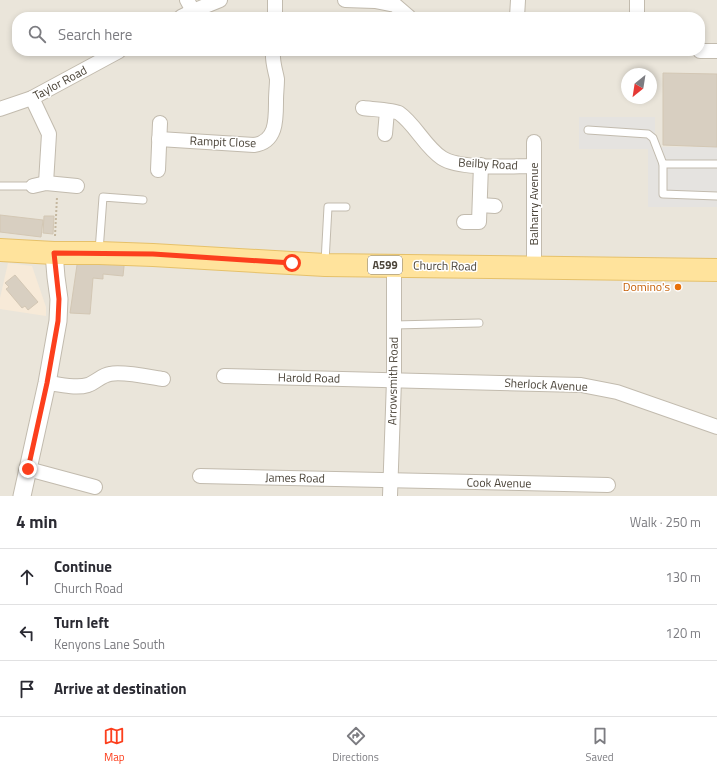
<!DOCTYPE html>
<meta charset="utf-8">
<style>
body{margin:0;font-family:"Titillium Web",sans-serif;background:#f2f2f3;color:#2b2b33}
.compass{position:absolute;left:621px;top:68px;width:36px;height:36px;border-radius:50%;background:#fff;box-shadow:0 2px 6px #0003;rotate:210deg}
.stop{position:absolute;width:12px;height:12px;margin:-9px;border:3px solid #fc3f1d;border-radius:50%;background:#fff}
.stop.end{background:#fc3f1d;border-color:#fff;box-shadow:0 1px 4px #0008}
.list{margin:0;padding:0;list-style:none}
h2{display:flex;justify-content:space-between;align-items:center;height:52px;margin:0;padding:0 16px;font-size:17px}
h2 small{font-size:13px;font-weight:400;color:#7c7c81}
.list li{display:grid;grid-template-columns:26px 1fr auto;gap:12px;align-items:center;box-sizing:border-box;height:56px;padding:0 16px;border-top:1px solid #e1e1e2}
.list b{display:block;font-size:15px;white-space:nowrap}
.list p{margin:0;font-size:13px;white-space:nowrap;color:#7c7c81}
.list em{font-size:13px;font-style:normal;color:#7c7c81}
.icon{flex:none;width:22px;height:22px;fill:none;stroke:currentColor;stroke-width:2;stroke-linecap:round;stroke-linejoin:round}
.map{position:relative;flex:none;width:717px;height:496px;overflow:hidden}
.search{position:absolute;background:#fff;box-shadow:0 2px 6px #0003;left:12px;right:12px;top:12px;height:44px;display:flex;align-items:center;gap:10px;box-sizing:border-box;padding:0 14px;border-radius:16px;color:#7c7c81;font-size:15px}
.sheet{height:220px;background:#fff}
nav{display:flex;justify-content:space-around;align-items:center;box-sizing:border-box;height:56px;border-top:1px solid #e1e1e2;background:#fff;font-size:11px;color:#7c7c81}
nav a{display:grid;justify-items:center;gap:2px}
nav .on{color:#fc3f1d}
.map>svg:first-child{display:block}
</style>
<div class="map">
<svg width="717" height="496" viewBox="0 0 717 496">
<rect width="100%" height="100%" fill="#f6f3ec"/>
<path fill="#eae5da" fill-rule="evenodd" d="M 0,0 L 717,0 L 717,496 L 0,496 ZM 17,17 L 700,17 L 700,51 L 17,51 ZM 627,74 L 651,74 L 651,98 L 627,98 Z"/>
<polygon fill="#f7ead8" points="8,263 32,266 46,307 46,316 0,309 0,298"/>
<polygon fill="#e5e3e0" points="579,117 655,117 655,147 717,147 717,207 648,207 648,149 579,149"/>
<g fill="#d8cfc1" stroke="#d3c7b4">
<polygon points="663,73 717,74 717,147 663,145"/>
<polygon points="0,215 43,220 41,237 0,232"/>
<polygon points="44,216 54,216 53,234 43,233"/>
<polygon points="125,257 123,276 103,274 103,279 93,278 90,314 70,313 78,258"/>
<polygon points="15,275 38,302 28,310 25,306 22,308 6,289 9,287 5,283"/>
</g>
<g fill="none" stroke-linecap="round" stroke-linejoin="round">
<g stroke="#c2bbae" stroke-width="9">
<g id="service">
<polyline points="588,130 648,134 653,138 663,164"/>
<polyline points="717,164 663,164 663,194 717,196"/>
<polyline points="0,186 33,186"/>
<polyline points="99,251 103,197 143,200"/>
<polyline points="325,262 328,207 346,207"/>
<polyline points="394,325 479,323"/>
</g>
</g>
<g stroke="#c2bbae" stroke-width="16">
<g id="minor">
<polyline points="187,0 193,11"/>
<polyline points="345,0 375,1 395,5 409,17"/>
<polyline points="181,17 193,11 220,0"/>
<polyline points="275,17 275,0"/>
<polyline points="517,17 518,0"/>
<polyline points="637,17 637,0"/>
<polyline points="700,51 717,51"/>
<polyline points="32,98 49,134 46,183"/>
<path d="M 363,108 C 370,109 394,110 399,113 C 415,124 425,147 442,158 C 461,170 511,166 534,166"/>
<polyline points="0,109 32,98 119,51"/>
<polyline points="385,134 387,111"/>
<path d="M 159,139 L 254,145 C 277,142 276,119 276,100 C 276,93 277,86 277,79 C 275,69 272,61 273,51"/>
<polyline points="534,142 534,267"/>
<polyline points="158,170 160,123"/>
<polyline points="33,186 46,183 77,186"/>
<polyline points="480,205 495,206"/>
<polyline points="464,222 479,222 481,165"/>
<polyline points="224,376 581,385 617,392 717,427"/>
<path d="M 47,383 C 60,384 75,389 88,385 C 96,382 102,375 110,374 C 122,371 150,377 163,379"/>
<polyline points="28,469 95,487"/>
<polyline points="200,476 608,485"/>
<polyline points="390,496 394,380 394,266"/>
</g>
</g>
<g stroke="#c2bbae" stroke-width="19">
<polyline id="tertiary" points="22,496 47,383 58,321 59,299 56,277 54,253"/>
</g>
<g stroke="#e6c16a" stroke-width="24">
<polyline id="primary" points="0,250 54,253 99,253 153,255 325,265 717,270"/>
</g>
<polyline stroke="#c4b79f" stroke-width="2" stroke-dasharray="2 2" stroke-linecap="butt" points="55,236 57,197"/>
<use href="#service" stroke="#fff" stroke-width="7"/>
<use href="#minor" stroke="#fff" stroke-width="14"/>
<use href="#tertiary" stroke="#fff" stroke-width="17"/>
<use href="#primary" stroke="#ffe39c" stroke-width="22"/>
</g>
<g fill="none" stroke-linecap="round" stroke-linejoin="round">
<polyline stroke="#fc3f1d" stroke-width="5" points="28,469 47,383 58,321 59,299 54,253 153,254 292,263"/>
</g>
<circle fill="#e8710a" stroke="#fff" stroke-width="1.5" cx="678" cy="287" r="4"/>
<g text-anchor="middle" stroke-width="3" stroke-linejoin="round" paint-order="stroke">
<rect fill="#fff" stroke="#817c74" stroke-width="1" x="368" y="256" width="34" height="18" rx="3"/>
<g font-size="11" font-weight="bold" fill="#4b4439">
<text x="385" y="269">A599</text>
</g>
<g font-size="12" fill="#4b4439" stroke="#fff">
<text transform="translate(60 83) rotate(-28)" y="4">Taylor Road</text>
<text transform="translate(223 142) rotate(2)" y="4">Rampit Close</text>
<text transform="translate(488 164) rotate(3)" y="4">Beilby Road</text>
<text transform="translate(534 204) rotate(-90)" y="4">Balharry Avenue</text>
<text transform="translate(445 266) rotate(1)" y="4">Church Road</text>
<text transform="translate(309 378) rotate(1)" y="4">Harold Road</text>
<text transform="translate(393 381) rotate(-89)" y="4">Arrowsmith Road</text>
<text transform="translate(546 385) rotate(3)" y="4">Sherlock Avenue</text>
<text transform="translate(295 478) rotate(1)" y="4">James Road</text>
<text transform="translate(499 483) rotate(1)" y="4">Cook Avenue</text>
</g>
<g font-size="12" fill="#c56008" stroke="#fff" text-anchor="end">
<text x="670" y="291">Domino's</text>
</g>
</g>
</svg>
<svg class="compass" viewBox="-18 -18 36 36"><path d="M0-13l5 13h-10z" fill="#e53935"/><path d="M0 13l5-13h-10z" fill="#7c7c81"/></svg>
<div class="stop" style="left:292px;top:263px"></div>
<div class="stop end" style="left:28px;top:469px"></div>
<div class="search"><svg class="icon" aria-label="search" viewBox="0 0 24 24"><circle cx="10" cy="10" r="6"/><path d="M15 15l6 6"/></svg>Search here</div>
</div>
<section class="sheet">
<h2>4 min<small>Walk · 250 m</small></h2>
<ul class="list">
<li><svg class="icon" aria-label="ahead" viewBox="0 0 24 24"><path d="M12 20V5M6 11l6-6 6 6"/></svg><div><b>Continue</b><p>Church Road</p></div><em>130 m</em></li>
<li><svg class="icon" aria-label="left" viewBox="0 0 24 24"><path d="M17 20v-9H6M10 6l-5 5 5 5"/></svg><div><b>Turn left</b><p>Kenyons Lane South</p></div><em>120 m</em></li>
<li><svg class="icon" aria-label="arrive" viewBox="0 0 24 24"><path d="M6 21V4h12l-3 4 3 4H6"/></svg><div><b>Arrive at destination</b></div></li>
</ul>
</section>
<nav>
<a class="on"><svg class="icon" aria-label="map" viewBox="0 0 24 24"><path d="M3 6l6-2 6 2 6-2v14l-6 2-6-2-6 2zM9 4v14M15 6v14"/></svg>Map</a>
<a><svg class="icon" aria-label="directions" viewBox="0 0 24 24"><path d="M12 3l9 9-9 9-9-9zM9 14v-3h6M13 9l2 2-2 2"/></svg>Directions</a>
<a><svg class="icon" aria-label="saved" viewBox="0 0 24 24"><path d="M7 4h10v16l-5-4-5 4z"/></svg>Saved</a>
</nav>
